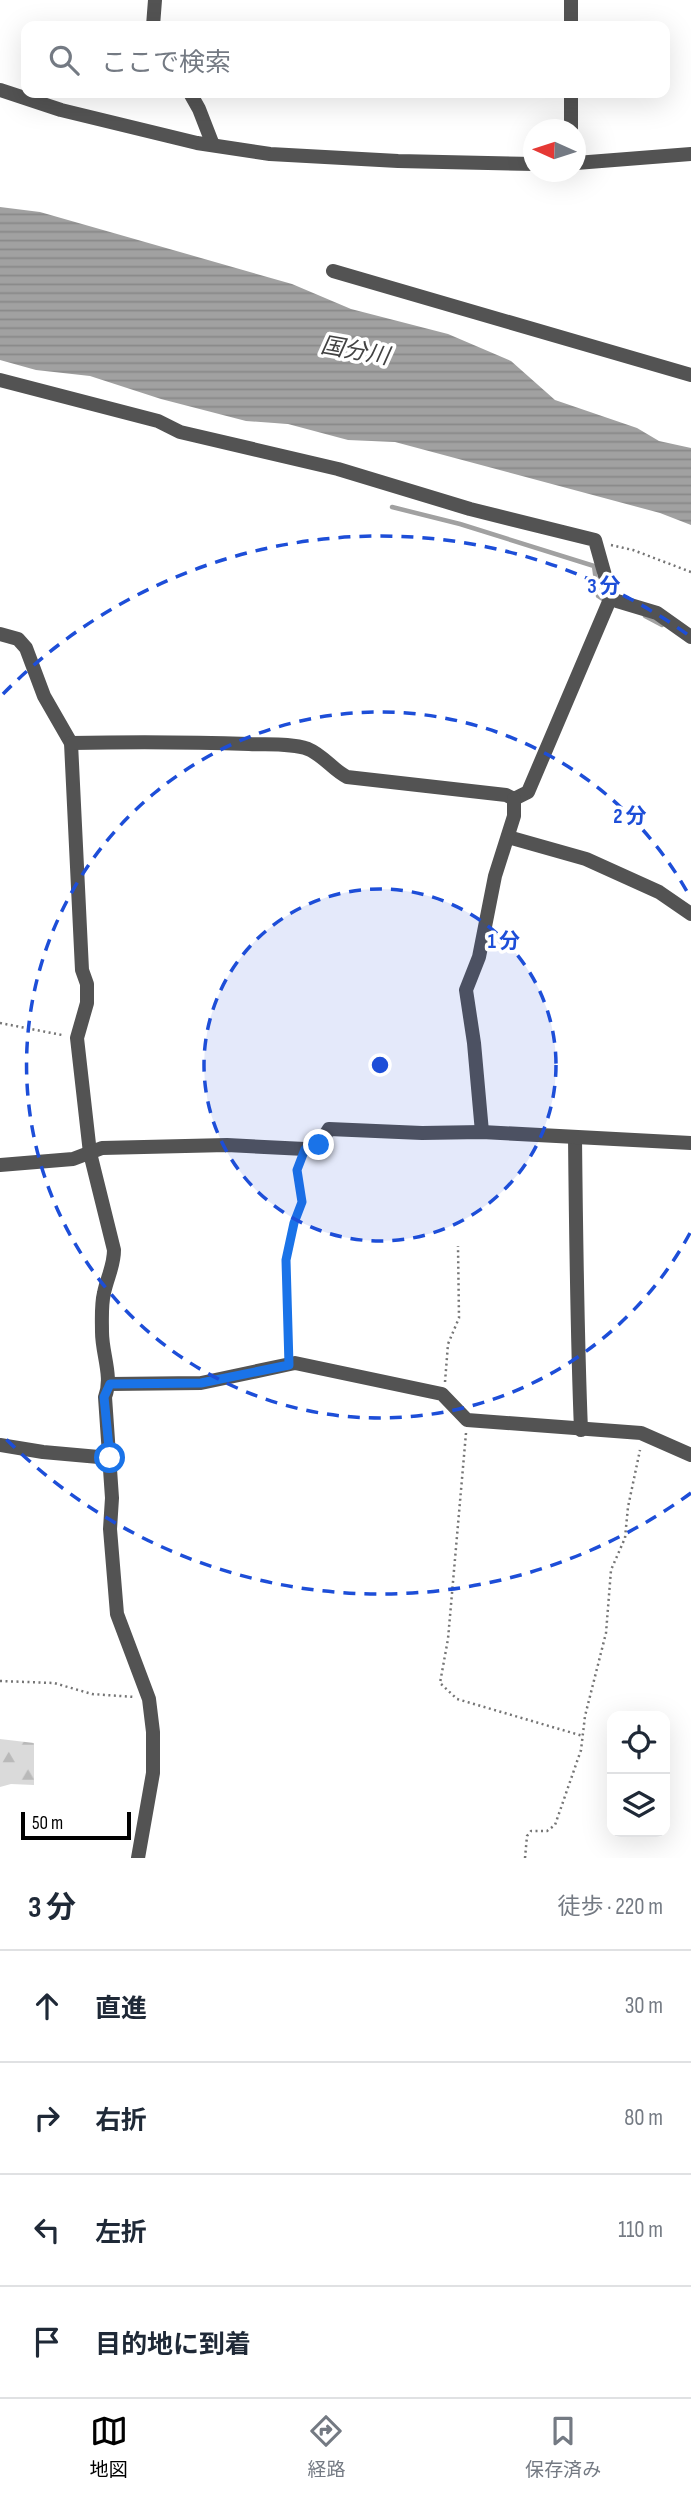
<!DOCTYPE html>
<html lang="ja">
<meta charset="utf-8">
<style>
body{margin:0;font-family:"Sofia Sans Condensed","Noto Sans JP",sans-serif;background:#f2f2f3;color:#1f2937}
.controls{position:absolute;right:21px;bottom:21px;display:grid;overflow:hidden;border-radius:14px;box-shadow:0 7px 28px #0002}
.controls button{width:63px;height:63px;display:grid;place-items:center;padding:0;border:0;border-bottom:2px solid #e0e1e3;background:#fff;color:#1f2937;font:35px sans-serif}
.compass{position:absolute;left:523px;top:119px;width:63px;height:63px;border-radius:50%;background:#fff;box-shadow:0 7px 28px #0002;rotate:273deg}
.scale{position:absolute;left:21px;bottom:18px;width:110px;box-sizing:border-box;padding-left:7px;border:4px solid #000;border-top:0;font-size:19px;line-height:24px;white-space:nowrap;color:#000;-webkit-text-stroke:5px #fff;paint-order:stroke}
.stop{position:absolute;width:21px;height:21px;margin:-16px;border:5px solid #1a73e8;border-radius:50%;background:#fff}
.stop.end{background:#1a73e8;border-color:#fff;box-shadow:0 2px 7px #0008}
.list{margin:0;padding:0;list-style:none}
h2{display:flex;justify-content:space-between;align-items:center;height:91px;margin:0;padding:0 28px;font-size:30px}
h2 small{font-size:23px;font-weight:400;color:#747a83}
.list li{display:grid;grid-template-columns:46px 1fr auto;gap:21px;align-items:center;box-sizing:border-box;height:112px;padding:0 28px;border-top:2px solid #e0e1e3}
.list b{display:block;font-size:26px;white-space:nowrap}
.list em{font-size:23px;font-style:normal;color:#747a83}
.icon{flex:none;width:38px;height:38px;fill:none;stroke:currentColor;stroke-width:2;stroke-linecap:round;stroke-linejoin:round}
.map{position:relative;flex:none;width:691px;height:1858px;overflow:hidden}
.search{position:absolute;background:#fff;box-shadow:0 7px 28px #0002;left:21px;right:21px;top:21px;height:77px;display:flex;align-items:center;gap:18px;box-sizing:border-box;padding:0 24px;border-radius:14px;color:#747a83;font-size:26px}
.sheet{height:539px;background:#fff}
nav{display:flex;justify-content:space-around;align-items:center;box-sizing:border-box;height:98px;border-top:2px solid #e0e1e3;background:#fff;font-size:19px;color:#747a83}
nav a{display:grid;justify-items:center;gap:4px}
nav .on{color:#000}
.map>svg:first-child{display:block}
</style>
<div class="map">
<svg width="691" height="1858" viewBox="0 0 691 1858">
<defs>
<pattern id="forest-firs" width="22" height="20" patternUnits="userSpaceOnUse" patternTransform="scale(1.75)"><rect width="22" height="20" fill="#dadada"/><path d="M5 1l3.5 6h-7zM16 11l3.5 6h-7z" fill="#b9b9b9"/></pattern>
<pattern id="water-rules" width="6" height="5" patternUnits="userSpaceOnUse" patternTransform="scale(1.75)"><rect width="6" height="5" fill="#a1a1a1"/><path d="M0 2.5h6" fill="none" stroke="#898989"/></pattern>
</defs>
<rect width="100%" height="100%" fill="#fff"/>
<polygon fill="url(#forest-firs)" points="0,1739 34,1743 34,1785 11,1784 0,1787"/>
<polygon fill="url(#water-rules)" points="0,207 40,212 292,284 351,309 448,334 511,361 555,400 637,428 659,441 691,448 691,525 660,513 395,442 348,440 288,424 246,421 161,399 90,376 36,370 0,360"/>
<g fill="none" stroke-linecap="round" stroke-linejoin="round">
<g stroke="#a1a1a1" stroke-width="4.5">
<polyline points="392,507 460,524 594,566 598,596 607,602"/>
<polyline points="645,616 662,625"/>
</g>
<g stroke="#757575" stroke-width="2.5" stroke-dasharray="2 3.5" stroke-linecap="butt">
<polyline points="611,545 633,550 691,572"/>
<polyline points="0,1023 62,1035"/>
<polyline points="289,1351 286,1260 294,1223 302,1202 297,1170 300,1162"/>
<polyline points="445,1382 448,1344 459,1318 458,1246"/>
<polyline points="466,1433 448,1639 440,1683 457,1699 583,1736"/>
<polyline points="0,1681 54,1683 92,1694 135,1697"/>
<polyline points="525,1858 527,1836 531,1831 547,1831 555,1825 581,1750 585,1716 606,1633 611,1570 625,1538 628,1507 640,1450"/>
</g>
<g stroke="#535353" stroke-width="14">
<polyline points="571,0 571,26"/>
<polyline points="153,26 155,0"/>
<polyline points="190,93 199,109 213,145"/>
<polyline points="571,93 571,130"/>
<polyline points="333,271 691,375"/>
<polyline points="0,380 158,421 180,432 338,469 470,509 595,540 611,597 617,601 657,613 691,637"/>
<path d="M 0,634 L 18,639 L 26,648 L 44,696 L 71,743 L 82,970 L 87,984 L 87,1003 L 77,1038 L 90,1153 L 114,1250 C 114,1266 107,1278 104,1293 C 101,1305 102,1320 102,1332 C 102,1354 113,1377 105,1397 L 112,1498 L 110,1529 L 117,1614 L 149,1699 L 153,1732 L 153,1773 L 138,1858"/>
<path d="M 71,743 C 131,742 190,742 249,744 C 268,745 290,743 308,749 C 323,755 333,770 347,777 L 506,795 L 514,799 L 528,792 L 611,597"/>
<polyline points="508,837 586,859 659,892 691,914"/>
<polyline points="482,1132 474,1043 466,990 479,957 495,876 514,816 514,799"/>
<path d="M 575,1137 C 576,1235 577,1332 581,1430"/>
<polyline points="0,1165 73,1159 102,1148 227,1145 305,1149 319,1145 329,1129 422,1133 482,1132 691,1143"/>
<polyline points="110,1384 201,1383 295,1363 442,1394 467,1420 641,1433 691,1455"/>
<polyline points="0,1445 43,1452 110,1458"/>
</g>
<g stroke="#535353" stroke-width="14">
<polyline points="0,90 61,110 197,143 270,154 398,161 534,164"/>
<polyline points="576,163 691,154"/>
</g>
</g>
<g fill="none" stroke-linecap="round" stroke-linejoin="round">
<polyline stroke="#1a73e8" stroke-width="9" points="110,1458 104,1397 110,1384 201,1383 289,1365 286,1260 294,1223 302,1202 297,1170 305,1149 319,1145"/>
</g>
<circle cx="380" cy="1065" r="176" fill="#1d4ed8" fill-opacity=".12"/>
<g fill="none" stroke="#1d4ed8" stroke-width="3.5" stroke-dasharray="12 9">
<circle cx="380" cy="1065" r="176"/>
<path d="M690 1233A353 353 0 1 1 690 897"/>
<path d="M691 1493A529 529 0 0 1 3 1436M3 694A529 529 0 0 1 691 637"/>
</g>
<g text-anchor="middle" stroke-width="7" stroke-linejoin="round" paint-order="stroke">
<g font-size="23" font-style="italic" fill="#424242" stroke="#fff">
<text transform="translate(355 350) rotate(10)" y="8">国分川</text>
</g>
</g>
<circle cx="380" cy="1065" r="10" fill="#1d4ed8" stroke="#fff" stroke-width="3.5"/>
<g font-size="21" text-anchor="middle" font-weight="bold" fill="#1d4ed8" stroke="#fff" stroke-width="7" stroke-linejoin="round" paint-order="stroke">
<text x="604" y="593">3 分</text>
<text x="630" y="823">2 分</text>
<text x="504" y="948">1 分</text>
</g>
</svg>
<div class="controls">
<button><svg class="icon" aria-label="locate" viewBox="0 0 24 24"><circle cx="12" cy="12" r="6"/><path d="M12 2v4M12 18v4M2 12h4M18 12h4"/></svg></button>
<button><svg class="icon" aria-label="layers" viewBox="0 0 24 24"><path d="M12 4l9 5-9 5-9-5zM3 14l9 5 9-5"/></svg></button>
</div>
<svg class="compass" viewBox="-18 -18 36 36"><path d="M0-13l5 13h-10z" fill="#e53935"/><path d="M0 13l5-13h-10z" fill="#747a83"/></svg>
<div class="scale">50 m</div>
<div class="stop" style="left:110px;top:1458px"></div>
<div class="stop end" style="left:319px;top:1145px"></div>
<div class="search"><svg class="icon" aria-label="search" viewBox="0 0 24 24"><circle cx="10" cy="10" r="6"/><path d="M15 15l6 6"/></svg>ここで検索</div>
</div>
<section class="sheet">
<h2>3 分<small>徒歩 · 220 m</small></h2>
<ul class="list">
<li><svg class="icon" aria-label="ahead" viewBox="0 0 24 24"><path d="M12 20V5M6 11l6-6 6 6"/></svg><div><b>直進</b></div><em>30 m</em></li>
<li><svg class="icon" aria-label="right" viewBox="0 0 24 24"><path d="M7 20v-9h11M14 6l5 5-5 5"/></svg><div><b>右折</b></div><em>80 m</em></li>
<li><svg class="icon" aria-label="left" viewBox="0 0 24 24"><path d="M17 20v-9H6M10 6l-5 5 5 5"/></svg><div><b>左折</b></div><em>110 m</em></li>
<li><svg class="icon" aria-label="arrive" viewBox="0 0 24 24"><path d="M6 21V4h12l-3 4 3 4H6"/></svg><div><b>目的地に到着</b></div></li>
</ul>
</section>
<nav>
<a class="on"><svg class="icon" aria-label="map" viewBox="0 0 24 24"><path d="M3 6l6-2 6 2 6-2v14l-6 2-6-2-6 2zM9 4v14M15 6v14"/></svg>地図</a>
<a><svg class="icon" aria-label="directions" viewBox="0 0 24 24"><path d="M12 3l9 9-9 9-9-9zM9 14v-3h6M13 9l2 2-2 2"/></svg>経路</a>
<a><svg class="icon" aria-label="saved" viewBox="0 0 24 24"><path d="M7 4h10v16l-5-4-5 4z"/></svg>保存済み</a>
</nav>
